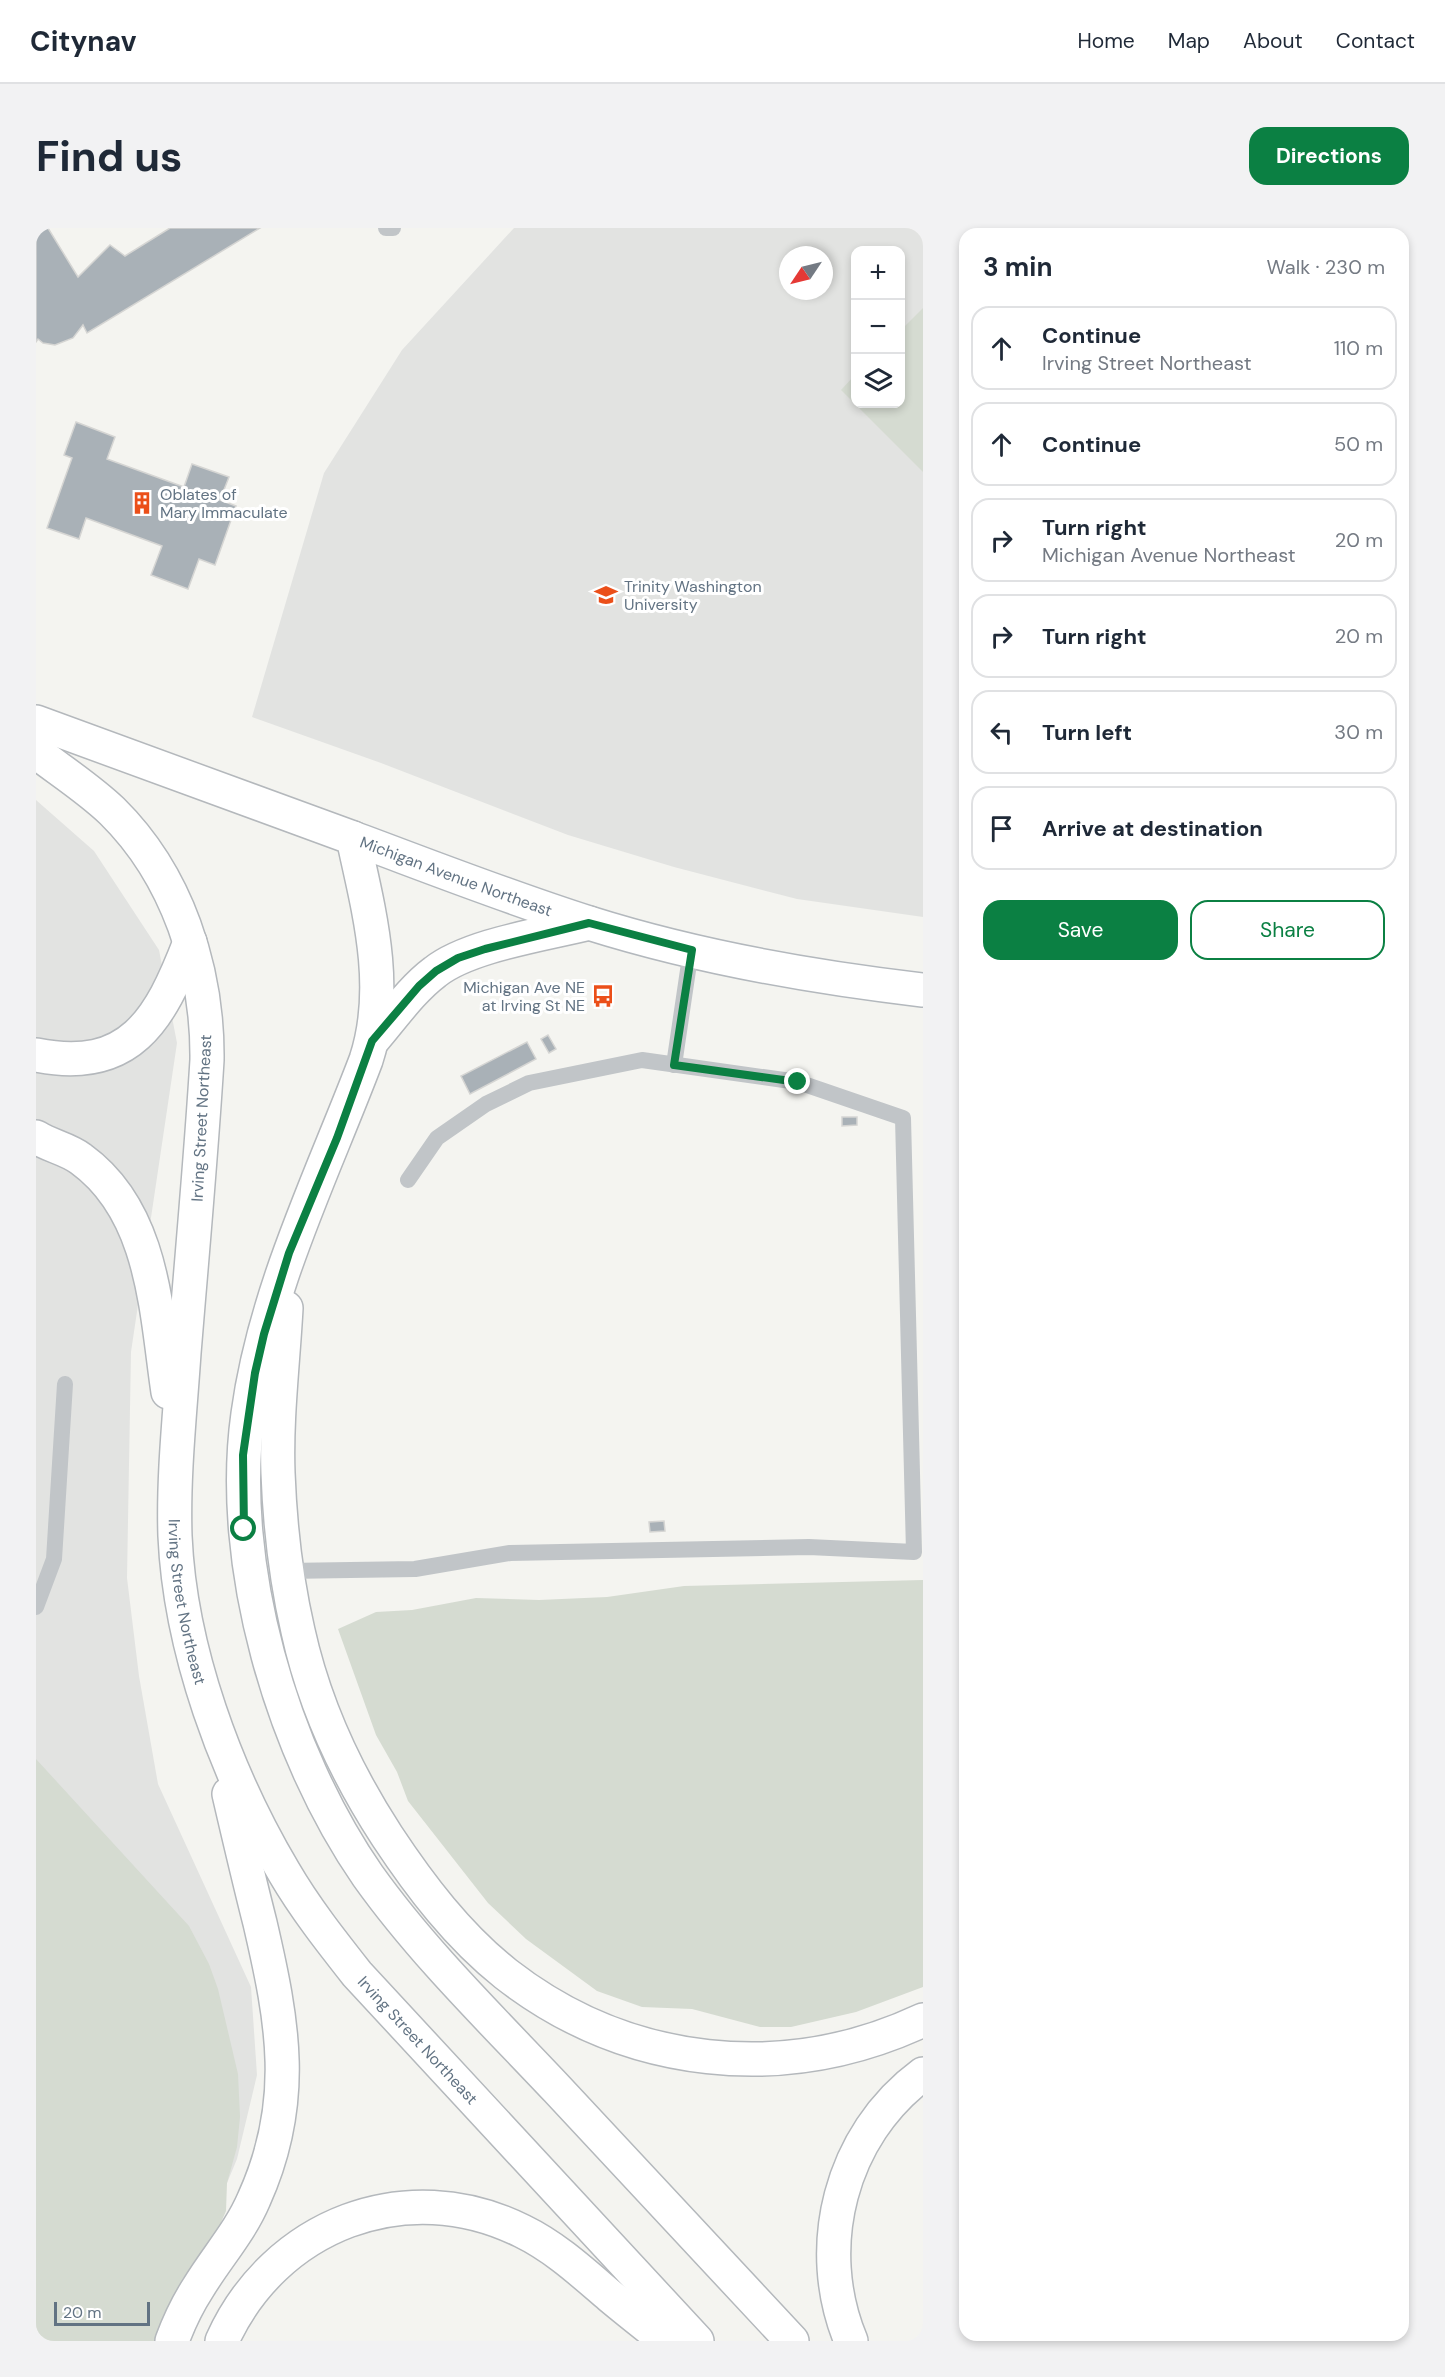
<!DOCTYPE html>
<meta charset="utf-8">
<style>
body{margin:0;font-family:"DM Sans",sans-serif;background:#f2f2f3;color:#1f2937}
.controls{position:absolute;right:18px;top:18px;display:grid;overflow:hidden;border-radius:12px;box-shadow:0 3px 9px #0003}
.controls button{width:54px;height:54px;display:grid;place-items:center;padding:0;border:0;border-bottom:2px solid #e0e1e3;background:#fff;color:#1f2937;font:30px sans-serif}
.compass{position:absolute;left:743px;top:18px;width:54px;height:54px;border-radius:50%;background:#fff;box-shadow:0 3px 9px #0003;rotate:235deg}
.scale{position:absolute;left:18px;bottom:15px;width:96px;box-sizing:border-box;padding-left:6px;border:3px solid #627383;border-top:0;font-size:16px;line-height:21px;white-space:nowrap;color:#627383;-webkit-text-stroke:4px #fff;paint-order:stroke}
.stop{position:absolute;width:18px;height:18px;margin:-14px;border:4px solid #0b8043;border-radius:50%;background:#fff}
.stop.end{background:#0b8043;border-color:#fff;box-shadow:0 2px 6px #0008}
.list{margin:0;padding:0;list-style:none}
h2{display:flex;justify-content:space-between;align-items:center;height:78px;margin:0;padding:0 24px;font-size:26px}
h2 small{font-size:20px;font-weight:400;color:#747a83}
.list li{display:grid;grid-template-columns:39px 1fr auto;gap:18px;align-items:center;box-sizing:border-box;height:84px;margin:0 12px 12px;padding:0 12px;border:2px solid #e0e1e3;border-radius:18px}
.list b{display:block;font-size:22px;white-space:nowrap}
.list p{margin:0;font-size:20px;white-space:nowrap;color:#747a83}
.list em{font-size:20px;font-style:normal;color:#747a83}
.actions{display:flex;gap:12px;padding:18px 24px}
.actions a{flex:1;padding:14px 0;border:2px solid #0b8043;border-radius:18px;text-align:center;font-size:21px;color:#0b8043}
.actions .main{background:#0b8043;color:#fff}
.icon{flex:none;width:33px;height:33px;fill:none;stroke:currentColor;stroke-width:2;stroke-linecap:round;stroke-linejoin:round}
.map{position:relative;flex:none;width:887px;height:2113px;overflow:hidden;border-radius:18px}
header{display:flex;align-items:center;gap:36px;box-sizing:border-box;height:84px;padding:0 30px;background:#fff;border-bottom:2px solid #e0e1e3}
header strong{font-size:28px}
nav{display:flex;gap:33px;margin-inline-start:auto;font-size:21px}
.intro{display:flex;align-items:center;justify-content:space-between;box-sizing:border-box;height:144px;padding:0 36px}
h1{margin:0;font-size:42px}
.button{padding:15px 27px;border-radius:18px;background:#0b8043;color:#fff;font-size:21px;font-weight:700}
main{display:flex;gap:36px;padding:0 36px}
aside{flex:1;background:#fff;border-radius:18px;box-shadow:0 3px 9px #0003}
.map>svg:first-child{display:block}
</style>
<header>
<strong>Citynav</strong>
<nav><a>Home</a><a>Map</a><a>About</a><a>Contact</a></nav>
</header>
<div class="intro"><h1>Find us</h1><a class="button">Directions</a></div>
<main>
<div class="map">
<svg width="887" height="2113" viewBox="0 0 887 2113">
<rect width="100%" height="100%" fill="#f4f4f0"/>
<g fill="#e2e3e1" fill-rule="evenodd">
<path d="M 478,0 L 887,0 L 887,689 L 761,671 L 638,639 L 532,607 L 345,535 L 216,489 L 288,245 L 366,122 ZM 820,22 L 864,22 L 864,176 L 820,176 ZM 752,27 L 788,27 L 788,63 L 752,63 Z"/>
<polygon points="0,572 58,623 123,722 141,815 95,1124 91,1350 103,1448 122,1556 215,1759 221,1847 201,1931 191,1955 0,2113"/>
</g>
<g fill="#d5dbd1">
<polygon points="887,80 887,244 805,162 819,147 820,176 864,176 865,102"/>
<polygon points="887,1352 887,1759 820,1784 755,1799 724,1799 656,1781 606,1779 561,1763 490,1711 452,1675 372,1573 361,1544 340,1507 302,1401 340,1384 376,1382 440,1370 503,1372 571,1369 648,1358"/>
<polygon points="0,1531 153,1698 173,1736 182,1761 202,1846 204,1889 201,1919 191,1955 190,1983 180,2006 162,2029 139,2066 118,2113 0,2113"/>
</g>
<g fill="#a9b1b7" stroke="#d5d5d3" stroke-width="1.5">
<polygon points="0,0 12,0 42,49 74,17 89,28 134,0 224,0 51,105 47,97 37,110 19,117 7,115 2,111 0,114"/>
<polygon points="40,194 79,209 71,231 148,259 156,236 193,249 184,272 200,278 179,337 163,331 152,361 115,347 126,318 50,290 43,311 11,300 36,230 28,227"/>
<polygon points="512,807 520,821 513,825 505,811"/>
<polygon points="491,814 500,831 434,866 425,848"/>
<polygon points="806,889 821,889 821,897 806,898"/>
<polygon points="628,1293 629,1303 614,1304 613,1294"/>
</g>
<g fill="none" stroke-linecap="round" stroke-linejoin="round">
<g stroke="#b3b8bd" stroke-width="36">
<g id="secondary">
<path id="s1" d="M 317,610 C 395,639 474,670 553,695 C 661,729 774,749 887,762"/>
</g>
</g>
<g stroke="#b4b8bc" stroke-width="36">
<g id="primary">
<path d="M 0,494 L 317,610 C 333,683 354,759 330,832 C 286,948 229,1061 212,1186 C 191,1336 246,1524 332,1648 C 387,1725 456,1792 521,1861 C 599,1945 678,2029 756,2113"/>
<path id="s2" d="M 0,524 C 25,543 53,561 76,583 C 141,647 172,741 171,832 C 165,930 156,1027 148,1125 C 144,1185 137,1247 139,1308 C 144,1422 190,1546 248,1644 C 269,1680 295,1713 321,1746 L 661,2113"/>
<path d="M 336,813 C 356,790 375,762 399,744 C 433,717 510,706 553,695"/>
<path d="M 0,827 C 94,846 124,792 154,714"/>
<path d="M 0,909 C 14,918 32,921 45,931 C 118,984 120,1083 132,1164"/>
<path d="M 250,1080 C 247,1135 240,1191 242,1245 C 244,1298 250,1351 262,1403 C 278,1476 310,1545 351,1608 C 384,1658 422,1708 470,1746 C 591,1840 748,1857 887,1792"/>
<path d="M 136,2113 C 143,2094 151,2077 162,2060 C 180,2030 204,2004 218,1971 C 262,1874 247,1794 224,1695 C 213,1652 203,1609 193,1566"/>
<path d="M 186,2113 C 238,1997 370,1945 486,2003 C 519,2019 546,2044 574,2068 C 592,2083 611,2098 630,2113"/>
<path d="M 815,2113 C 776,2020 804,1907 887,1846"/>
</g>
</g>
<g stroke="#c1c5c8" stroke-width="16">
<polyline points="350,0 357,0"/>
<polyline points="638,837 655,722"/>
<polyline points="250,1343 379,1341 474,1325 773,1319 878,1324 867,890 762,854 606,832 493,855 450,876 401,910 372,952"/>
<polyline points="0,1379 18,1331 29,1156"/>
</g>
<use href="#secondary" stroke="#fff" stroke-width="33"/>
<use href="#primary" stroke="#fff" stroke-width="33"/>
</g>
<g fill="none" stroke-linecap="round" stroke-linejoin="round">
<polyline stroke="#0b8043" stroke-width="8" points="208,1301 207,1227 219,1145 228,1106 253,1025 301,910 336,813 383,758 400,743 422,730 449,721 553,695 656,722 638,837 762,854"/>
</g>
<defs>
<g id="building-bare" transform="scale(1.8)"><path d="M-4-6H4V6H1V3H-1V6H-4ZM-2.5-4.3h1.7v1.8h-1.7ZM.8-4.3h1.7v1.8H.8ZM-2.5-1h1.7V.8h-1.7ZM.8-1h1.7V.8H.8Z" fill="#eb4f19" stroke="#fff" stroke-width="2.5" paint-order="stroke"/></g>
<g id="university-bare" transform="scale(1.8)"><path d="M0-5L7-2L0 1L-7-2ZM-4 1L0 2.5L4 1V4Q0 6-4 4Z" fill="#eb4f19" stroke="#fff" stroke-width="2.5" paint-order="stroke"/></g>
<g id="bus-bare" transform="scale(1.8)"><path d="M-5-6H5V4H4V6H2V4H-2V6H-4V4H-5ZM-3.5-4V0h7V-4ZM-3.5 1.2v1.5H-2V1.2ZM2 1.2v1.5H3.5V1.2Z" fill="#eb4f19" stroke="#fff" stroke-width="2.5" paint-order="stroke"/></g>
</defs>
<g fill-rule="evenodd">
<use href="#building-bare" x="106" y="275"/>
<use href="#university-bare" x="570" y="367"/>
<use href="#bus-bare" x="567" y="768"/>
</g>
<g text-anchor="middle" stroke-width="6" stroke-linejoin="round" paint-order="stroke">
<g font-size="16" fill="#627383" stroke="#fff" text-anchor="start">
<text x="124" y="272">Oblates of<tspan x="124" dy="18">Mary Immaculate</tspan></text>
<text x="588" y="364">Trinity Washington<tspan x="588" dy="18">University</tspan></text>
<text x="549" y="765" text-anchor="end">Michigan Ave NE<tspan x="549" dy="18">at Irving St NE</tspan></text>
</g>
<g font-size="16" fill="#627383" stroke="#fff">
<text dy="6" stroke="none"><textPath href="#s1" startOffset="110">Michigan Avenue Northeast</textPath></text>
<text transform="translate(165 890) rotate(-87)" y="6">Irving Street Northeast</text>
<text dy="6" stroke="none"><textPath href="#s2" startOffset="914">Irving Street Northeast</textPath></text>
<text dy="6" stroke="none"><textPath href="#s2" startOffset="1419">Irving Street Northeast</textPath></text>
</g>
</g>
</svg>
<div class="controls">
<button>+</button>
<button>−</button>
<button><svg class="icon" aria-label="layers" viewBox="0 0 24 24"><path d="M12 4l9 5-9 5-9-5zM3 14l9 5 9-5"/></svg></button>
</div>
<svg class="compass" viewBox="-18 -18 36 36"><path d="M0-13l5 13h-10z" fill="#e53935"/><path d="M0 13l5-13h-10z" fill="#747a83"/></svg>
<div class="scale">20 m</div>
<div class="stop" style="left:208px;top:1301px"></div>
<div class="stop end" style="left:762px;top:854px"></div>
</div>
<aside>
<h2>3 min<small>Walk · 230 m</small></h2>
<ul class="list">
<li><svg class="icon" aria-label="ahead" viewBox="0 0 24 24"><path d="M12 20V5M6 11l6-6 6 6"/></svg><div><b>Continue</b><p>Irving Street Northeast</p></div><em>110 m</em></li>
<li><svg class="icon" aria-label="ahead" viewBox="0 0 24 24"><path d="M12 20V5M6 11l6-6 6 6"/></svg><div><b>Continue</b></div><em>50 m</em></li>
<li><svg class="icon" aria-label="right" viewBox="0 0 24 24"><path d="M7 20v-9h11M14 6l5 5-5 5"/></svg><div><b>Turn right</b><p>Michigan Avenue Northeast</p></div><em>20 m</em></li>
<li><svg class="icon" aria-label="right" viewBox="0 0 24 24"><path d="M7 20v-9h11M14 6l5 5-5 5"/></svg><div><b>Turn right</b></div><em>20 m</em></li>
<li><svg class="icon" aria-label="left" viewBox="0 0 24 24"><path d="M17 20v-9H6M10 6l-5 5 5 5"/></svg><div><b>Turn left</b></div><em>30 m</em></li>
<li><svg class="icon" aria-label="arrive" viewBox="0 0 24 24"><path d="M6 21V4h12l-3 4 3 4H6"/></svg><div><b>Arrive at destination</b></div></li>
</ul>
<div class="actions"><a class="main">Save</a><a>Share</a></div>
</aside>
</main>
